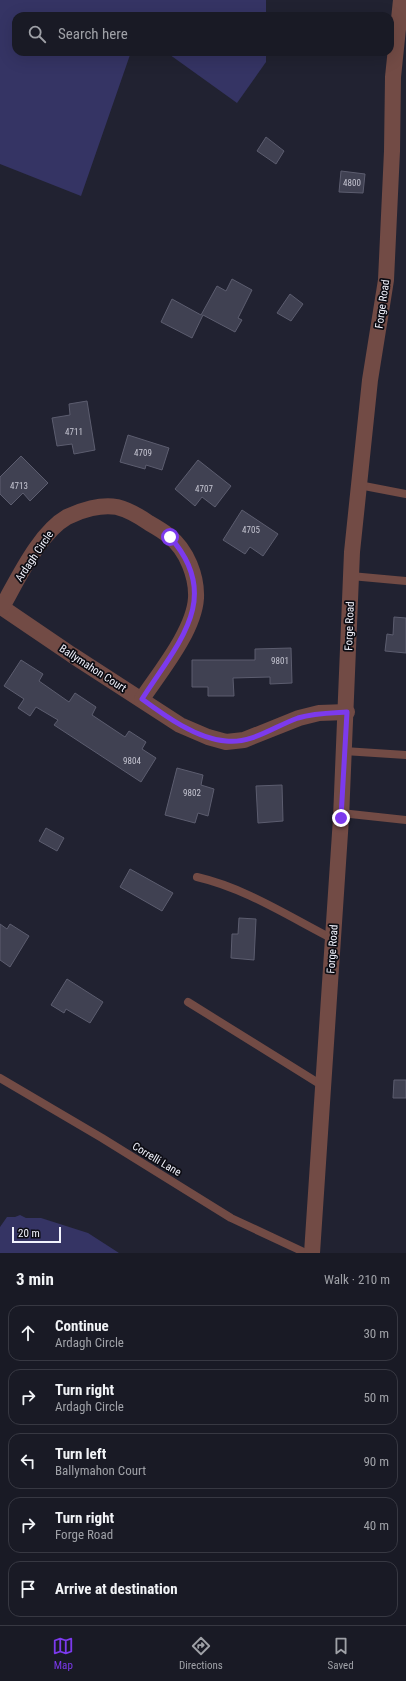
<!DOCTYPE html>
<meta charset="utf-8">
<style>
body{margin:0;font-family:"Roboto Condensed",sans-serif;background:#262732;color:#f1f3f6}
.scale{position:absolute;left:12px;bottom:10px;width:49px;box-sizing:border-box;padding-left:4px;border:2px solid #f2f3fd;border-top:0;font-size:11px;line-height:14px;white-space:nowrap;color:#f2f3fd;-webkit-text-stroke:3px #0c0c13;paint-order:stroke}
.stop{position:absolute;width:12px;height:12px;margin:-9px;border:3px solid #7c3aed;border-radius:50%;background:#fff}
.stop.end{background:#7c3aed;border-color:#fff;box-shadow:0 1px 4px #0008}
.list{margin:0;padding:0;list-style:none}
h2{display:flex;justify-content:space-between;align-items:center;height:52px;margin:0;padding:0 16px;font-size:17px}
h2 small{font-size:13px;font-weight:400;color:#9fa1a7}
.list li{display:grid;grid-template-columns:26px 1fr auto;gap:12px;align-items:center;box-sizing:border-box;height:56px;margin:0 8px 8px;padding:0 8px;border:1px solid #373842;border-radius:12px}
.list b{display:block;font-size:15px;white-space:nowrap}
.list p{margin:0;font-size:13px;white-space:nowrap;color:#9fa1a7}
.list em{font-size:13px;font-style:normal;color:#9fa1a7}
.icon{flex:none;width:22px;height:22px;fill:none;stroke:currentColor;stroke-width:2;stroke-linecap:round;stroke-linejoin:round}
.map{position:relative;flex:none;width:406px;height:1253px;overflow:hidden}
.search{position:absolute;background:#191a25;box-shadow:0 4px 16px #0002;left:12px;right:12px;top:12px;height:44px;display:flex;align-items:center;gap:10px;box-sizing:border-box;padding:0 14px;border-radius:12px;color:#9fa1a7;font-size:15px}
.sheet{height:372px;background:#191a25}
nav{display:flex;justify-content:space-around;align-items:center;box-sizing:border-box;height:56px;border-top:1px solid #373842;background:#191a25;font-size:11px;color:#9fa1a7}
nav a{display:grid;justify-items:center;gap:2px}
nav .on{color:#7c3aed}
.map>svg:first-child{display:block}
</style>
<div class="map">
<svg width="406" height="1253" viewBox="0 0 406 1253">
<rect width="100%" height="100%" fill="#212231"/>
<g fill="#353464">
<polygon points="0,0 266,0 266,16 16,16 16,52 131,52 81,196 0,164"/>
<polygon points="166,52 266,52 266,62 237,103"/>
<polygon points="20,1215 26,1218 41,1218 88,1233 119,1253 0,1253 0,1227 7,1217 15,1217"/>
</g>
<g fill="#404152" stroke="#5c5d6f">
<polygon points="266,137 284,151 276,164 257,151"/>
<polygon points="341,171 365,174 363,193 339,192"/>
<polygon points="232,279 252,290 238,318 242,320 235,332 203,315 192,338 161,322 172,299 201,315 217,286 226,291"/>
<polygon points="290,294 303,304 291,321 277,313"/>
<polygon points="87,401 95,450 74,454 72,444 57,446 52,418 70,415 69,404"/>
<polygon points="128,435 169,448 162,470 146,465 145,469 120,462"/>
<polygon points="21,456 48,483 30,501 23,493 11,505 0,494 0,477"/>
<polygon points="198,460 231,486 215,507 202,497 195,506 175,489"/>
<polygon points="242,510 278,534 263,556 250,547 245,554 223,540"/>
<polygon points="394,617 406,618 406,653 385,651 387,634 393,635"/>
<polygon points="291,648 292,683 270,684 270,677 233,678 234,696 208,696 208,687 192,687 192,660 255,660 255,649"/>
<polygon points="21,660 43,674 39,681 69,702 75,693 96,707 92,715 125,737 129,731 146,742 142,749 156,758 141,782 54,725 58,720 36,707 30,716 18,708 24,699 4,686"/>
<polygon points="177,768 203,775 201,785 214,789 208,816 198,813 195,823 165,815"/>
<polygon points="282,785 283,821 258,823 256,786"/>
<polygon points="46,828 64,838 57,851 39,841"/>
<polygon points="130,869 173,893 162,911 120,887"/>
<polygon points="239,918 256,919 254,960 231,958 232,934 238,934"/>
<polygon points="0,924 7,929 10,924 29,936 10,967 0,960"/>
<polygon points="67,979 103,1002 90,1023 66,1009 64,1013 51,1005"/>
<polygon points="394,1080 406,1080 406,1098 393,1098"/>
</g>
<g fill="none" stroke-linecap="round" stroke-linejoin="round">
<g stroke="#724b45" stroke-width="8">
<polyline points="359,485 406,494"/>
<polyline points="351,576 406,581"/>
<polyline points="344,751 406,755"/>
<polyline points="341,813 406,820"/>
<path d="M 197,877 C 245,888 288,916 333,939"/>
<polyline points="188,1002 323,1086"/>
<polyline points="0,1078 102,1138 231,1218 306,1253"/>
</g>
<g stroke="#724b45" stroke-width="16">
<polyline points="0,606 72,655 180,725 208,737 226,742 244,740 299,718 319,713 347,712"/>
<path d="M 2,607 C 18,579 39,533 67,517 C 81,510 101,504 117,507 C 129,510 139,516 149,523 C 156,527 163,531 169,536 C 187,550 197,577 196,598 C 194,631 160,672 142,699"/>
<polyline points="312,1253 341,818 352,552 370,380 386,280 392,151 393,77 401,0"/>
</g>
</g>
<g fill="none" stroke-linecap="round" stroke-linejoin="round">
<path stroke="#7c3aed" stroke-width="5" d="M 170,537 C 224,598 177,644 142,699 C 165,716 197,739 226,741 C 252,744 275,726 298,718 C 314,713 330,713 347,712 L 341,818"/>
</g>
<g text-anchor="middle" stroke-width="3.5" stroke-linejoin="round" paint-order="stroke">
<g font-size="9" fill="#c6c6d2">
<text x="352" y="186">4800</text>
<text x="74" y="435">4711</text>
<text x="143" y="456">4709</text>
<text x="19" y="489">4713</text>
<text x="204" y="492">4707</text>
<text x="251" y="533">4705</text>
<text x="280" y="664">9801</text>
<text x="132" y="764">9804</text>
<text x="192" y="796">9802</text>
</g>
<g font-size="11" fill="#f2f3fd" stroke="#0c0c13">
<text transform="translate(382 304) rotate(-82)" y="4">Forge Road</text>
<text transform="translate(34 556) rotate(-56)" y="4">Ardagh Circle</text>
<text transform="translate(349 626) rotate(-88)" y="4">Forge Road</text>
<text transform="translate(93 668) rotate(33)" y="4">Ballymahon Court</text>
<text transform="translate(332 949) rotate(-86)" y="4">Forge Road</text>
<text transform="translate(157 1159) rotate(31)" y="4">Correlli Lane</text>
</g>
</g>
</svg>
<div class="scale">20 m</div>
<div class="stop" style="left:170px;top:537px"></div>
<div class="stop end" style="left:341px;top:818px"></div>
<div class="search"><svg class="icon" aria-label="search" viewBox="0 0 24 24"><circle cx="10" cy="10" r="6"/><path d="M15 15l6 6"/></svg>Search here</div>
</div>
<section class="sheet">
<h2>3 min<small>Walk · 210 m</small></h2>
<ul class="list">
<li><svg class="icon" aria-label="ahead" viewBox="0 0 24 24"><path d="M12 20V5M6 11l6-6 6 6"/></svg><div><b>Continue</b><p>Ardagh Circle</p></div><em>30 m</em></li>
<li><svg class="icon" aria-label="right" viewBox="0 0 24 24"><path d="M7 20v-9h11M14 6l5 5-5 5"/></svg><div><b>Turn right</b><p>Ardagh Circle</p></div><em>50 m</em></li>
<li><svg class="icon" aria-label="left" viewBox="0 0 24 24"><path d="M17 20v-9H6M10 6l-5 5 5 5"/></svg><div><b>Turn left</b><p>Ballymahon Court</p></div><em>90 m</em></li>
<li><svg class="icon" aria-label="right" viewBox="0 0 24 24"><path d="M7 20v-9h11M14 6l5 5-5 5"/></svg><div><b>Turn right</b><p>Forge Road</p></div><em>40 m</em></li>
<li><svg class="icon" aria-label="arrive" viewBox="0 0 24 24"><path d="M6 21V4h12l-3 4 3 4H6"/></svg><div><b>Arrive at destination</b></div></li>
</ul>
</section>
<nav>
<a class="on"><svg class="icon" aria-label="map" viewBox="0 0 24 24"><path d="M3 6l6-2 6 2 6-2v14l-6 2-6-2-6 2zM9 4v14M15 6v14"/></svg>Map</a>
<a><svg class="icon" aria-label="directions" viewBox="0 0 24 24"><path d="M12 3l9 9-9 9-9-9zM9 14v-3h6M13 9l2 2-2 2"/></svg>Directions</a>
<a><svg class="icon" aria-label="saved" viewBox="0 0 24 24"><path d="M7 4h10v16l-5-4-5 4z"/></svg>Saved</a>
</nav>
